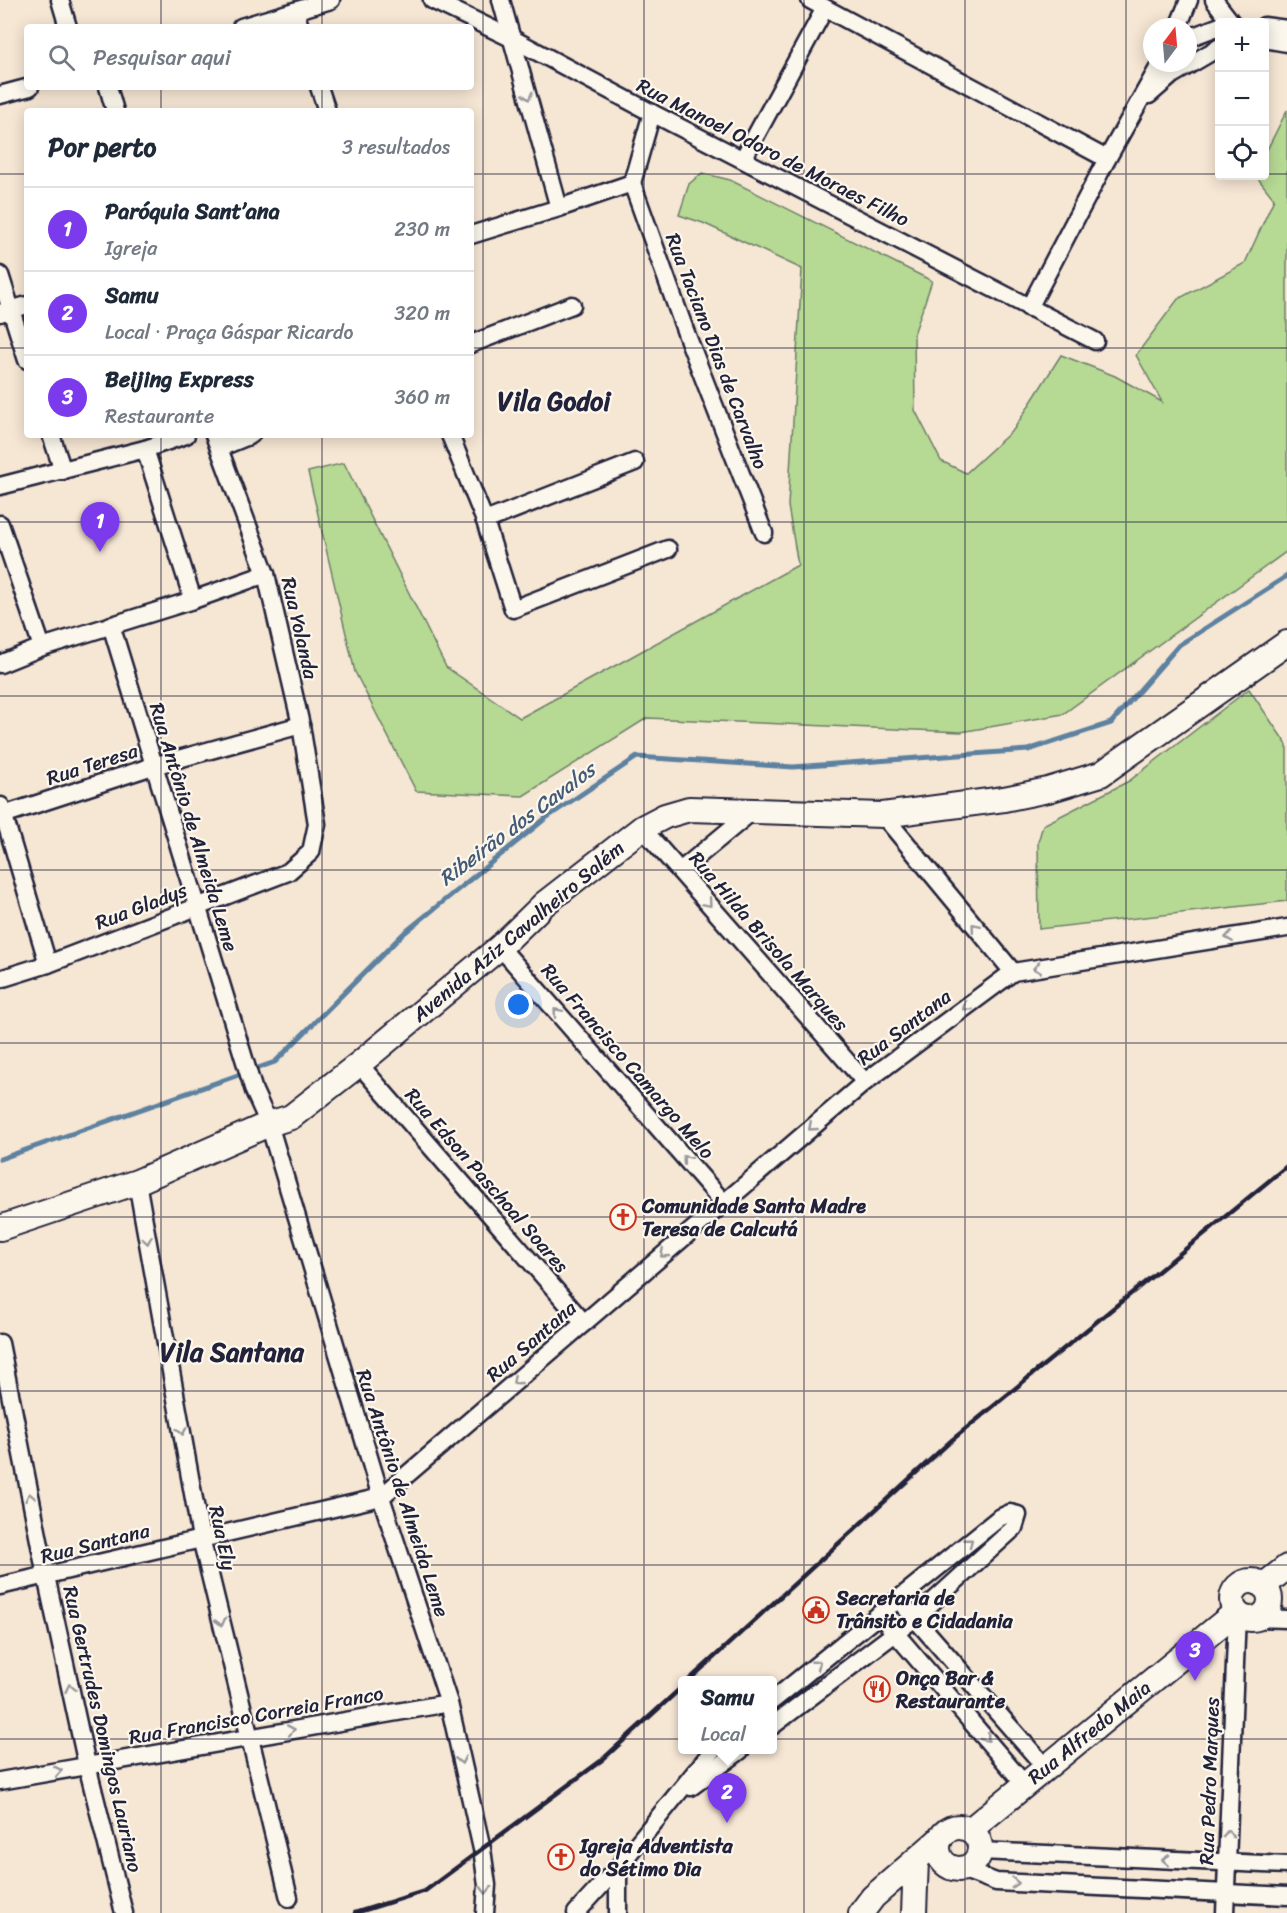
<!DOCTYPE html>
<html lang="pt">
<meta charset="utf-8">
<style>
body{margin:0;font-family:Sriracha,sans-serif;background:#f2f2f3;color:#1f2937}
.controls{position:absolute;right:18px;top:18px;display:grid;overflow:hidden;border-radius:6px;box-shadow:0 3px 15px #0003}
.controls button{width:54px;height:54px;display:grid;place-items:center;padding:0;border:0;border-bottom:2px solid #e0e1e3;background:#fff;color:#1f2937;font:30px sans-serif}
.compass{position:absolute;left:1143px;top:18px;width:54px;height:54px;border-radius:50%;background:#fff;box-shadow:0 3px 15px #0003;rotate:16deg}
.you{position:absolute;left:519px;top:1005px;width:21px;height:21px;margin:-15px;border:4px solid #fff;border-radius:50%;background:#1a73e8;box-shadow:0 0 0 9px #1a73e833}
.badge{display:grid;place-items:center;width:39px;height:39px;border-radius:50%;background:#7c3aed;color:#fff;font-size:20px;font-weight:700}
.pin{position:absolute;translate:-50% -50px;filter:drop-shadow(0 2px 3px #0008)}
.pin::after{content:'';position:absolute;top:32px;width:21px;height:18px;background:inherit;clip-path:polygon(0 0,100% 0,50% 100%)}
.popup{position:absolute;left:678px;top:1676px;width:99px;height:78px;box-sizing:border-box;display:grid;place-content:center;border-radius:6px;background:#fff;filter:drop-shadow(0 2px 4px #0005);font-size:20px;white-space:nowrap;color:#747a83}
.popup b{font-size:22px;color:#1f2937}
.popup::after{content:'';position:absolute;left:50%;top:100%;margin-left:-12px;border:12px solid transparent;border-top-color:#fff}
.list{margin:0;padding:0;list-style:none}
h2{display:flex;justify-content:space-between;align-items:center;height:78px;margin:0;padding:0 24px;font-size:26px}
h2 small{font-size:20px;font-weight:400;color:#747a83}
.list li{display:grid;grid-template-columns:39px 1fr auto;gap:18px;align-items:center;box-sizing:border-box;height:84px;padding:0 24px;border-top:2px solid #e0e1e3}
.list b{display:block;font-size:22px;white-space:nowrap}
.list p{margin:0;font-size:20px;white-space:nowrap;color:#747a83}
.list em{font-size:20px;font-style:normal;color:#747a83}
.icon{flex:none;width:33px;height:33px;fill:none;stroke:currentColor;stroke-width:2;stroke-linecap:round;stroke-linejoin:round}
.map{position:relative;flex:none;width:1287px;height:1913px;overflow:hidden}
.search{position:absolute;background:#fff;box-shadow:0 3px 15px #0003;left:24px;top:24px;width:450px;height:66px;display:flex;align-items:center;gap:15px;box-sizing:border-box;padding:0 21px;border-radius:6px;color:#747a83;font-size:22px}
.panel{position:absolute;background:#fff;box-shadow:0 3px 15px #0003;left:24px;top:108px;width:450px;height:330px;border-radius:6px}
.map>svg:first-child{display:block}
</style>
<div class="map">
<svg width="1287" height="1913" viewBox="0 0 1287 1913">
<rect width="100%" height="100%" fill="#f6e6d4"/>
<filter id="ink" filterUnits="userSpaceOnUse"><feTurbulence type="fractalNoise" baseFrequency=".0167" numOctaves="2"/><feDisplacementMap in="SourceGraphic" scale="12" xChannelSelector="R" yChannelSelector="G"/><feConvolveMatrix kernelMatrix="1 2 1 2 8 2 1 2 1" color-interpolation-filters="sRGB"/></filter>
<g filter="url(#ink)">
<g fill="#b6d994" stroke="#6c7e68" stroke-width="1.5">
<polygon points="1287,110 1287,551 1063,714 961,732 647,718 523,796 416,791 355,672 308,472 344,463 446,667 520,718 798,565 788,506 802,269 703,223 679,215 689,184 702,173 730,180 932,281 914,334 915,410 941,461 966,473 1014,429 1061,355 1115,376 1162,402 1136,355 1178,299 1245,263 1274,199 1256,176 1264,176 1265,154"/>
<polygon points="1249,689 1287,745 1287,901 1039,929 1038,842 1043,825 1129,781"/>
</g>
<g fill="none" stroke-linecap="round" stroke-linejoin="round">
<polyline stroke="#5d81a0" stroke-width="5" points="0,1159 275,1062 403,934 546,818 637,757 793,767 1028,750 1111,723 1179,645 1287,576"/>
<g stroke="#22223b" stroke-width="21">
<g id="minor">
<polyline points="60,0 68,27"/>
<polyline points="432,0 513,39 652,113 1095,341"/>
<polyline points="501,0 559,208"/>
<polyline points="810,0 1107,159"/>
<polyline points="1214,0 1231,22"/>
<polyline points="295,11 300,27"/>
<polyline points="1264,26 1287,29"/>
<polyline points="241,27 331,0"/>
<polyline points="1178,27 1189,0"/>
<polyline points="1188,38 1220,26"/>
<polyline points="1264,39 1287,43"/>
<polyline points="108,87 115,111"/>
<polyline points="319,87 327,111"/>
<polyline points="0,95 30,87"/>
<polyline points="1149,95 1172,75 1220,47"/>
<polyline points="743,159 825,8"/>
<polyline points="632,183 686,333 764,533"/>
<polyline points="471,235 559,208 632,183 652,113"/>
<polyline points="0,275 27,360"/>
<polyline points="1029,308 1107,159 1161,63"/>
<polyline points="0,313 27,305"/>
<polyline points="471,344 572,305"/>
<polyline points="51,435 63,471"/>
<polyline points="450,435 485,521 513,609 668,549"/>
<polyline points="219,448 251,435"/>
<polyline points="145,449 193,600"/>
<polyline points="0,486 145,449 186,435"/>
<polyline points="485,521 635,462"/>
<polyline points="0,524 42,647"/>
<polyline points="111,625 254,1091 269,1124 381,1497 449,1703 482,1849 487,1885 485,1913"/>
<polyline points="0,664 42,647 193,600 266,574"/>
<polyline points="1,806 48,964"/>
<polyline points="883,815 1013,972"/>
<polyline points="0,816 153,766 301,725"/>
<polyline points="642,828 865,1082"/>
<polyline points="680,871 750,813"/>
<polyline points="500,947 724,1203"/>
<polyline points="0,979 48,964 288,872 311,852 317,824 301,725 266,574 214,435"/>
<polyline points="359,1064 584,1323"/>
<polyline points="137,1182 201,1538 289,1898"/>
<polyline points="0,1343 46,1576 87,1765 124,1913"/>
<polyline points="0,1586 381,1497 865,1082 1013,972 1287,928"/>
<polyline points="898,1599 1046,1768"/>
<polyline points="879,1614 1025,1785"/>
<polyline points="1258,1618 1287,1619"/>
<polyline points="772,1701 999,1518 1010,1513 1018,1515 1014,1528 915,1618 772,1726"/>
<polyline points="0,1781 449,1703"/>
<polyline points="691,1787 741,1750"/>
<polyline points="980,1851 1287,1865"/>
<polyline points="618,1867 618,1913"/>
<polyline points="959,1868 996,1882 1287,1896"/>
<polyline points="576,1913 618,1867 713,1750"/>
<polyline points="1225,1913 1237,1614"/>
</g>
</g>
<g stroke="#22223b" stroke-width="28">
<g id="secondary">
<polyline points="0,1228 137,1182 269,1124 291,1117 359,1064 500,947 544,904 642,828 665,816 689,809 883,815 1004,799 1048,790 1101,774 1287,643"/>
<circle cx="1251" cy="1600" r="19"/>
<polyline points="1263,1586 1287,1567"/>
<circle cx="959" cy="1848" r="21"/>
<polyline points="970,1830 1236,1612"/>
<polyline points="861,1913 873,1897 940,1839"/>
<polyline points="914,1913 916,1860"/>
</g>
</g>
<use href="#minor" stroke="#fbf7ec" stroke-width="16"/>
<use href="#secondary" stroke="#fbf7ec" stroke-width="24"/>
<g stroke="#22223b" stroke-width="4.5">
<polyline points="689,1680 952,1440 1287,1166"/>
<polyline points="355,1913 425,1891 602,1760 682,1687"/>
</g>
</g>
<defs><path id="oneway-chevron" d="M-2-3.5L2.5 0L-2 3.5" fill="none" stroke-width="1.6" stroke-linecap="round" stroke-linejoin="round" transform="scale(1.5)"/></defs>
<g stroke="#99979c">
<use href="#oneway-chevron" transform="translate(528 96) rotate(75)"/>
<use href="#oneway-chevron" transform="translate(708 903) rotate(49)"/>
<use href="#oneway-chevron" transform="translate(975 927) rotate(-130)"/>
<use href="#oneway-chevron" transform="translate(1229 937) rotate(171)"/>
<use href="#oneway-chevron" transform="translate(1037 968) rotate(171)"/>
<use href="#oneway-chevron" transform="translate(966 1007) rotate(143)"/>
<use href="#oneway-chevron" transform="translate(557 1012) rotate(-131)"/>
<use href="#oneway-chevron" transform="translate(812 1127) rotate(139)"/>
<use href="#oneway-chevron" transform="translate(686 1159) rotate(-131)"/>
<use href="#oneway-chevron" transform="translate(147 1240) rotate(80)"/>
<use href="#oneway-chevron" transform="translate(664 1254) rotate(139)"/>
<use href="#oneway-chevron" transform="translate(516 1381) rotate(139)"/>
<use href="#oneway-chevron" transform="translate(182 1431) rotate(80)"/>
<use href="#oneway-chevron" transform="translate(30 1497) rotate(-101)"/>
<use href="#oneway-chevron" transform="translate(969 1542) rotate(-39)"/>
<use href="#oneway-chevron" transform="translate(221 1622) rotate(75)"/>
<use href="#oneway-chevron" transform="translate(817 1664) rotate(-39)"/>
<use href="#oneway-chevron" transform="translate(70 1688) rotate(-102)"/>
<use href="#oneway-chevron" transform="translate(291 1730) rotate(-10)"/>
<use href="#oneway-chevron" transform="translate(986 1738) rotate(50)"/>
<use href="#oneway-chevron" transform="translate(461 1760) rotate(78)"/>
<use href="#oneway-chevron" transform="translate(58 1771) rotate(-10)"/>
<use href="#oneway-chevron" transform="translate(1228 1834) rotate(-88)"/>
<use href="#oneway-chevron" transform="translate(1166 1860) rotate(-177)"/>
<use href="#oneway-chevron" transform="translate(1015 1883) rotate(3)"/>
<use href="#oneway-chevron" transform="translate(486 1890) rotate(90)"/>
</g>
</g>
<path fill="none" stroke="#22223b" stroke-width="1.5" stroke-opacity="0.55" d="M 161,0 L 161,27M 322,0 L 322,27M 483,0 L 483,1913M 644,0 L 644,1913M 804,0 L 804,1913M 965,0 L 965,1913M 1126,0 L 1126,1913M 161,87 L 161,111M 322,87 L 322,111M 0,174 L 27,174M 471,174 L 1220,174M 1264,174 L 1287,174M 0,348 L 27,348M 471,348 L 1287,348M 161,435 L 161,1913M 322,435 L 322,1913M 0,522 L 1287,522M 0,696 L 1287,696M 0,870 L 1287,870M 0,1043 L 1287,1043M 0,1217 L 1287,1217M 0,1391 L 1287,1391M 0,1565 L 1287,1565M 0,1739 L 1287,1739"/>
<defs>
<g id="church-ring" transform="scale(1.35)"><circle r="9.5" fill="#fbf7ec" stroke="#c8321e" stroke-width="1.5"/><path d="M-1.2-6h2.4v3.5h3.3v2.4h-3.3V6h-2.4V-.1h-3.3v-2.4h3.3Z" fill="#c8321e"/></g>
<g id="civic-ring" transform="scale(1.35)"><circle r="9.5" fill="#fbf7ec" stroke="#c8321e" stroke-width="1.5"/><path d="M-.6-6.5H3V-4.5H.6V-3L4-1V1h2V6H-6V1h2V-1L-.6-3ZM-1.2 2.5V6h2.4V2.5Z" fill="#c8321e"/></g>
<g id="restaurant-ring" transform="scale(1.35)"><circle r="9.5" fill="#fbf7ec" stroke="#c8321e" stroke-width="1.5"/><path d="M-5-6h1v4h1v-4h1v4h1v-4h1v5L-1.5 .5V6h-2V.5L-5-1ZM5-6V6H3V1.5H1.5Q1.5-4 5-6Z" fill="#c8321e"/></g>
</defs>
<g fill-rule="evenodd">
<use href="#church-ring" x="623" y="1217"/>
<use href="#civic-ring" x="816" y="1610"/>
<use href="#restaurant-ring" x="877" y="1689"/>
<use href="#church-ring" x="561" y="1857"/>
</g>
<g text-anchor="middle" stroke-width="4.5" stroke-linejoin="round" paint-order="stroke">
<g font-size="20" fill="#22223b" stroke="#fbf7ec">
<text transform="translate(773 152) rotate(27)" y="7">Rua Manoel Odoro de Moraes Filho</text>
<text transform="translate(717 351) rotate(69)" y="7">Rua Taciano Dias de Carvalho</text>
<text transform="translate(300 628) rotate(77)" y="7">Rua Yolanda</text>
<text transform="translate(92 764) rotate(-18)" y="7">Rua Teresa</text>
<text transform="translate(194 827) rotate(73)" y="7">Rua Antônio de Almeida Leme</text>
<text transform="translate(141 906) rotate(-21)" y="7">Rua Gladys</text>
<text transform="translate(518 931) rotate(-40)" y="7">Avenida Aziz Cavalheiro Salém</text>
<text transform="translate(769 941) rotate(49)" y="7">Rua Hilda Brisola Marques</text>
<text transform="translate(904 1027) rotate(-37)" y="7">Rua Santana</text>
<text transform="translate(628 1061) rotate(49)" y="7">Rua Francisco Camargo Melo</text>
<text transform="translate(487 1180) rotate(49)" y="7">Rua Edson Paschoal Soares</text>
<text transform="translate(531 1341) rotate(-41)" y="7">Rua Santana</text>
<text transform="translate(403 1493) rotate(72)" y="7">Rua Antônio de Almeida Leme</text>
<text transform="translate(223 1538) rotate(78)" y="7">Rua Ely</text>
<text transform="translate(95 1543) rotate(-14)" y="7">Rua Santana</text>
<text transform="translate(256 1715) rotate(-10)" y="7">Rua Francisco Correia Franco</text>
<text transform="translate(103 1729) rotate(77)" y="7">Rua Gertrudes Domingos Lauriano</text>
<text transform="translate(1089 1732) rotate(-39)" y="7">Rua Alfredo Maia</text>
<text transform="translate(1209 1781) rotate(-88)" y="7">Rua Pedro Marques</text>
</g>
<g font-size="20" font-weight="bold" fill="#22223b" stroke="#fbf7ec" text-anchor="start">
<text x="642" y="1213">Comunidade Santa Madre<tspan x="642" dy="23">Teresa de Calcutá</tspan></text>
<text x="836" y="1605">Secretaria de<tspan x="836" dy="23">Trânsito e Cidadania</tspan></text>
<text x="896" y="1685">Onça Bar &amp;<tspan x="896" dy="23">Restaurante</tspan></text>
<text x="580" y="1853">Igreja Adventista<tspan x="580" dy="23">do Sétimo Dia</tspan></text>
</g>
<g font-size="21" font-style="italic" fill="#445a76" stroke="#fbf7ec">
<text transform="translate(517 824) rotate(-37)" y="7">Ribeirão dos Cavalos</text>
</g>
<g font-size="26" font-weight="bold" fill="#22223b" stroke="#fbf7ec">
<text x="554" y="410">Vila Godoi</text>
<text x="232" y="1361">Vila Santana</text>
</g>
</g>
</svg>
<div class="controls">
<button>+</button>
<button>−</button>
<button><svg class="icon" aria-label="locate" viewBox="0 0 24 24"><circle cx="12" cy="12" r="6"/><path d="M12 2v4M12 18v4M2 12h4M18 12h4"/></svg></button>
</div>
<svg class="compass" viewBox="-18 -18 36 36"><path d="M0-13l5 13h-10z" fill="#e53935"/><path d="M0 13l5-13h-10z" fill="#747a83"/></svg>
<div class="you"></div>
<div class="pin badge" style="left:100px;top:552px">1</div>
<div class="pin badge" style="left:727px;top:1823px">2</div>
<div class="popup"><b>Samu</b>Local</div>
<div class="pin badge" style="left:1195px;top:1681px">3</div>
<div class="search"><svg class="icon" aria-label="search" viewBox="0 0 24 24"><circle cx="10" cy="10" r="6"/><path d="M15 15l6 6"/></svg>Pesquisar aqui</div>
<section class="panel">
<h2>Por perto<small>3 resultados</small></h2>
<ul class="list">
<li><span class="badge">1</span><div><b>Paróquia Sant’ana</b><p>Igreja</p></div><em>230 m</em></li>
<li><span class="badge">2</span><div><b>Samu</b><p>Local · Praça Gáspar Ricardo</p></div><em>320 m</em></li>
<li><span class="badge">3</span><div><b>Beijing Express</b><p>Restaurante</p></div><em>360 m</em></li>
</ul>
</section>
</div>
